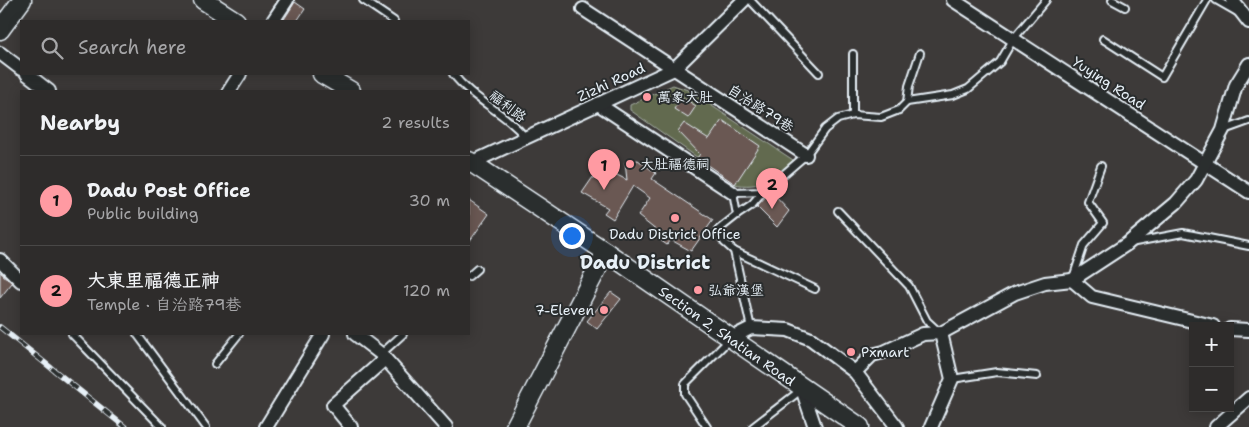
<!DOCTYPE html>
<meta charset="utf-8">
<style>
body{margin:0;font-family:"Shantell Sans","LXGW WenKai TC",sans-serif;background:#3a3837;color:#f1f3f6}
.controls{position:absolute;right:15px;bottom:15px;display:grid;overflow:hidden;border-radius:0px;box-shadow:0 2px 12px #0003}
.controls button{width:45px;height:45px;display:grid;place-items:center;padding:0;border:0;border-bottom:1px solid #494847;background:#2e2c2b;color:#f1f3f6;font:25px sans-serif}
.you{position:absolute;left:571px;top:235px;width:18px;height:18px;margin:-12px;border:4px solid #fff;border-radius:50%;background:#1a73e8;box-shadow:0 0 0 8px #1a73e833}
.badge{display:grid;place-items:center;width:32px;height:32px;border-radius:50%;background:#ff9aa2;color:#111;font-size:16px;font-weight:700}
.pin{position:absolute;translate:-50% -41px;filter:drop-shadow(0 1px 2px #0008)}
.pin::after{content:'';position:absolute;top:26px;width:18px;height:15px;background:inherit;clip-path:polygon(0 0,100% 0,50% 100%)}
.list{margin:0;padding:0;list-style:none}
h2{display:flex;justify-content:space-between;align-items:center;height:65px;margin:0;padding:0 20px;font-size:21px}
h2 small{font-size:16px;font-weight:400;color:#a7a7a9}
.list li{display:grid;grid-template-columns:32px 1fr auto;gap:15px;align-items:center;box-sizing:border-box;height:90px;padding:0 20px;border-top:1px solid #494847}
.list b{display:block;font-size:19px;white-space:nowrap}
.list p{margin:0;font-size:16px;white-space:nowrap;color:#a7a7a9}
.list em{font-size:16px;font-style:normal;color:#a7a7a9}
.icon{flex:none;width:28px;height:28px;fill:none;stroke:currentColor;stroke-width:2;stroke-linecap:round;stroke-linejoin:round}
.map{position:relative;flex:none;width:1249px;height:427px;overflow:hidden}
.search{position:absolute;background:#2e2c2b;box-shadow:0 2px 12px #0003;left:20px;top:20px;width:450px;height:55px;display:flex;align-items:center;gap:12px;box-sizing:border-box;padding:0 18px;border-radius:0px;color:#a7a7a9;font-size:19px}
.panel{position:absolute;background:#2e2c2b;box-shadow:0 2px 12px #0003;left:20px;top:90px;width:450px;height:245px;border-radius:0px}
.map>svg:first-child{display:block}
</style>
<div class="map">
<svg width="1249" height="427" viewBox="0 0 1249 427">
<rect width="100%" height="100%" fill="#3d3a39"/>
<filter id="ink" filterUnits="userSpaceOnUse"><feTurbulence type="fractalNoise" baseFrequency=".02" numOctaves="2"/><feDisplacementMap in="SourceGraphic" scale="10" xChannelSelector="R" yChannelSelector="G"/><feConvolveMatrix kernelMatrix="1 2 1 2 8 2 1 2 1" color-interpolation-filters="sRGB"/></filter>
<g filter="url(#ink)">
<path fill="#626a50" stroke="#a5aea4" d="M 673,85 L 688,90 L 793,160 C 786,180 754,189 735,184 L 630,110 L 630,105 Z"/>
<g fill="#6a5853" stroke="#e8f1f8">
<polygon points="295,2 305,9 297,21 283,21"/>
<polygon points="682,97 696,106 688,118 674,109"/>
<polygon points="722,120 760,146 735,184 697,158 700,154 678,131 684,123 709,139"/>
<polygon points="638,160 656,173 652,179 713,220 691,251 671,240 667,245 654,236 657,231 638,216 650,198 633,186 613,219 604,213 608,208 582,193 593,177 598,180 604,174 612,179 615,174 627,180 625,162"/>
<polygon points="771,192 789,211 777,227 757,207"/>
<polygon points="469,200 489,214 469,242"/>
<polygon points="0,272 12,283 0,298"/>
<polygon points="611,292 621,299 597,329 587,321"/>
</g>
<g fill="none" stroke-linecap="round" stroke-linejoin="round">
<g stroke="#e8f1f8" stroke-width="10">
<g id="lane">
<polyline points="363,0 394,21"/>
<polyline points="750,0 819,73"/>
<polyline points="1112,0 1125,7"/>
<polyline points="1216,0 1237,12"/>
<polyline points="1103,39 1162,77 1207,0"/>
<polyline points="853,54 853,115"/>
<path d="M 453,74 C 473,100 505,112 526,138"/>
<polyline points="907,102 909,86 920,53"/>
<polyline points="1224,130 1249,121"/>
<polyline points="838,211 909,286 927,321 939,332"/>
<polyline points="737,215 752,205 763,192"/>
<polyline points="1130,243 1183,233 1249,246"/>
<polyline points="734,251 815,289"/>
<polyline points="469,276 477,269"/>
<polyline points="1073,278 1084,245 1103,223 1088,202 1101,166"/>
<polyline points="751,328 734,251 724,242 718,230 737,215 733,193 763,192 806,155 825,129 838,119 853,115 881,117 899,110 907,102 953,95 968,89 1000,62 1014,38 1046,0"/>
<polyline points="72,334 162,427"/>
<polyline points="137,334 206,427"/>
<polyline points="381,354 403,334"/>
<polyline points="215,364 239,334"/>
<polyline points="952,379 997,372 1037,376"/>
<polyline points="707,427 685,394 685,384 730,339"/>
<polyline points="753,427 801,390"/>
</g>
</g>
<g stroke="#e8f1f8" stroke-width="16">
<g id="street">
<polyline points="953,0 1249,192"/>
<polyline points="1232,0 1249,22"/>
<polyline points="583,9 806,155"/>
<polyline points="273,21 287,0"/>
<polyline points="0,53 21,69"/>
<polyline points="27,74 49,91"/>
<polyline points="229,91 240,74"/>
<polyline points="598,104 733,193"/>
<polyline points="471,163 674,69 744,0"/>
<polyline points="0,260 21,281"/>
<polyline points="1072,280 1092,297 1213,326"/>
<polyline points="1230,329 1249,330"/>
<polyline points="355,334 381,354 446,427"/>
<polyline points="731,338 751,328 788,330 811,339 855,372 897,427"/>
<polyline points="855,372 872,355 884,352 923,334 941,333 1015,293 1045,283 1072,280 1127,244 1176,203 1196,180 1223,130 1236,85 1249,64"/>
<polyline points="802,389 815,427"/>
<polyline points="266,427 323,334"/>
<polyline points="351,427 333,405 385,359"/>
<polyline points="931,427 952,379 941,333"/>
<polyline points="1216,427 1249,398"/>
</g>
</g>
<g stroke="#e8f1f8" stroke-width="21">
<g id="secondary">
<polyline points="203,0 236,21"/>
<polyline points="0,30 22,0"/>
<polyline points="322,74 351,91"/>
<polyline points="469,161 606,252 860,427"/>
<polyline points="515,427 606,252"/>
</g>
</g>
<use href="#lane" stroke="#2a2d2e" stroke-width="6"/>
<use href="#street" stroke="#2a2d2e" stroke-width="12"/>
<use href="#secondary" stroke="#2a2d2e" stroke-width="18"/>
<g stroke="#e8f1f8" stroke-width="5.5">
<polyline id="rail" points="0,327 125,427"/>
</g>
<use href="#rail" stroke="#2a2d2e" stroke-width="4" stroke-dasharray="11" stroke-linecap="butt"/>
</g>
</g>
<g fill="#ff9aa2" stroke="#2a2d2e" stroke-width="2">
<circle cx="647" cy="97" r="5"/>
<circle cx="630" cy="164" r="5"/>
<circle cx="675" cy="218" r="5"/>
<circle cx="698" cy="290" r="5"/>
<circle cx="604" cy="310" r="5"/>
<circle cx="851" cy="352" r="5"/>
</g>
<g text-anchor="middle" stroke-width="4" stroke-linejoin="round" paint-order="stroke">
<g font-size="14" fill="#e8f1f8" stroke="#2a2d2e">
<text transform="translate(611 82) rotate(-25)" y="5">Zizhi Road</text>
<text transform="translate(1109 83) rotate(33)" y="5">Yuying Road</text>
<text transform="translate(508 106) rotate(38)" y="5">福利路</text>
<text transform="translate(761 108) rotate(33)" y="5">自治路79巷</text>
<text transform="translate(727 336) rotate(35)" y="5">Section 2, Shatian Road</text>
</g>
<g font-size="14" fill="#e8f1f8" stroke="#2a2d2e" text-anchor="start">
<text x="657" y="102">萬象大肚</text>
<text x="640" y="169">大肚福德祠</text>
<text x="675" y="239" text-anchor="middle">Dadu District Office</text>
<text x="708" y="295">弘爺漢堡</text>
<text x="594" y="315" text-anchor="end">7-Eleven</text>
<text x="861" y="357">Pxmart</text>
</g>
<g font-size="19" font-weight="bold" fill="#e8f1f8" stroke="#2a2d2e">
<text x="645" y="269">Dadu District</text>
</g>
</g>
</svg>
<div class="controls">
<button>+</button>
<button>−</button>
</div>
<div class="you"></div>
<div class="pin badge" style="left:604px;top:190px">1</div>
<div class="pin badge" style="left:772px;top:209px">2</div>
<div class="search"><svg class="icon" aria-label="search" viewBox="0 0 24 24"><circle cx="10" cy="10" r="6"/><path d="M15 15l6 6"/></svg>Search here</div>
<section class="panel">
<h2>Nearby<small>2 results</small></h2>
<ul class="list">
<li><span class="badge">1</span><div><b>Dadu Post Office</b><p>Public building</p></div><em>30 m</em></li>
<li><span class="badge">2</span><div><b>大東里福德正神</b><p>Temple · 自治路79巷</p></div><em>120 m</em></li>
</ul>
</section>
</div>
